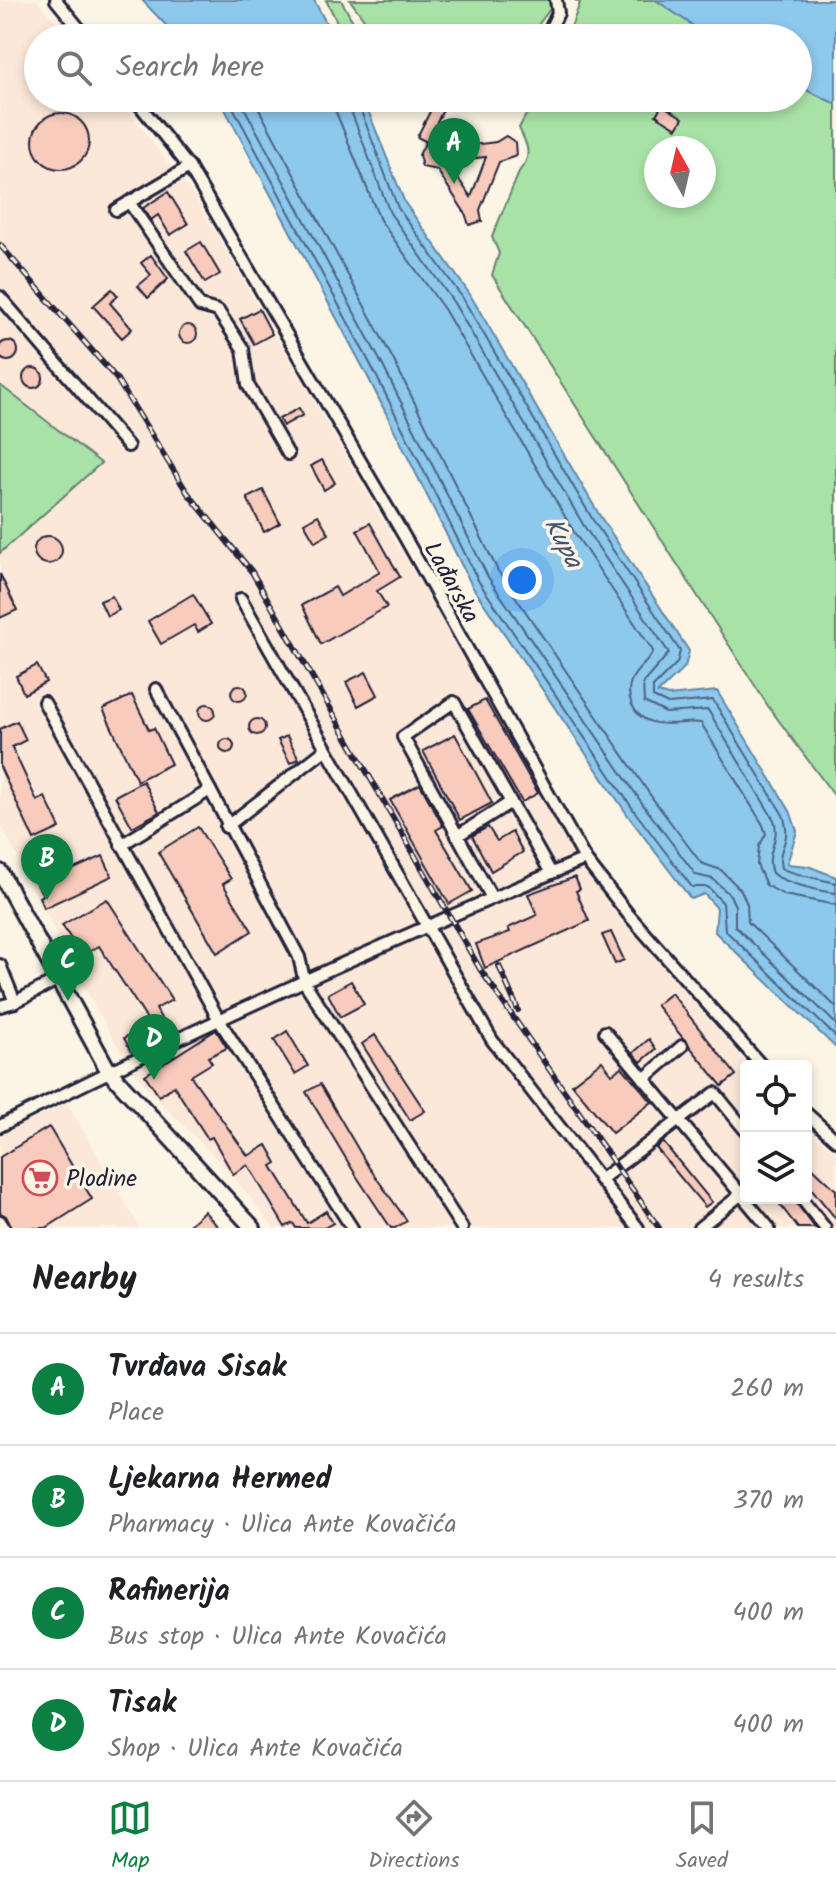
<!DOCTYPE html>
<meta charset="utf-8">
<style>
body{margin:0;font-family:Kalam,sans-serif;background:#f2f2f2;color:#202124}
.controls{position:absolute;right:24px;bottom:24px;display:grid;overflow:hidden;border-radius:8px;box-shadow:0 4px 12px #0003}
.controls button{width:72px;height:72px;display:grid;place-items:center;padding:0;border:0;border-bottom:2px solid #e0e0e0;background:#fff;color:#202124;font:40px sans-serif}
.compass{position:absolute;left:644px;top:136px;width:72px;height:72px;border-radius:50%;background:#fff;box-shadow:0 4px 12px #0003;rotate:352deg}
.you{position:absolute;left:522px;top:580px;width:28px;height:28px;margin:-20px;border:6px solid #fff;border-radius:50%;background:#1a73e8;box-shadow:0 0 0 12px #1a73e833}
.badge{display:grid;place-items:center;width:52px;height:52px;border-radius:50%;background:#0b8043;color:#fff;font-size:26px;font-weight:700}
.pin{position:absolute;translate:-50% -66px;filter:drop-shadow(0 2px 4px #0008)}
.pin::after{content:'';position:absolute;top:42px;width:28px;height:24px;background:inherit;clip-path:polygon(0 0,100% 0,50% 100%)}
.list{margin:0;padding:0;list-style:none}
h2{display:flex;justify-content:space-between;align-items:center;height:104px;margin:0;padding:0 32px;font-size:34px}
h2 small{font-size:26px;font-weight:400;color:#757577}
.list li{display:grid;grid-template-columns:52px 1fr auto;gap:24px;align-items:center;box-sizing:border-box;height:112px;padding:0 32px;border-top:2px solid #e0e0e0}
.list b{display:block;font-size:30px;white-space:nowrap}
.list p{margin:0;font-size:26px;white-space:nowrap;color:#757577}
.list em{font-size:26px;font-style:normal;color:#757577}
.icon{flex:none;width:44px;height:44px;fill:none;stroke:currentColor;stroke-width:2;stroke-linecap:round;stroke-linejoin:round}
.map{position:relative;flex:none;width:836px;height:1228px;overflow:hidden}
.search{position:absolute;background:#fff;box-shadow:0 4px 12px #0003;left:24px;right:24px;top:24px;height:88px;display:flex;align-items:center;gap:20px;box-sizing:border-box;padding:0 28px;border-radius:44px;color:#757577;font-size:30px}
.sheet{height:552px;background:#fff}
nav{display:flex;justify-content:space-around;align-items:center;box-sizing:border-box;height:112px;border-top:2px solid #e0e0e0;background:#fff;font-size:22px;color:#757577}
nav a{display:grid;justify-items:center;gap:4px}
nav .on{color:#0b8043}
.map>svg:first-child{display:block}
</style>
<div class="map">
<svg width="836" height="1228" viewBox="0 0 836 1228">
<rect width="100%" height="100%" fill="#fcf5e5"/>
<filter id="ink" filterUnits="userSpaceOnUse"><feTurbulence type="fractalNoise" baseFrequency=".0125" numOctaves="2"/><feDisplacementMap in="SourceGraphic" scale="16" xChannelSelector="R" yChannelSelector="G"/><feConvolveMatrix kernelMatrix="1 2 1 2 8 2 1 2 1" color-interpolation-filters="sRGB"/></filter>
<g filter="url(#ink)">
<g fill="#fbe8d9">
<polygon points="0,0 37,0 69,38 38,38 38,98 118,98 195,197 602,896 749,1066 746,1066 746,1198 806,1198 806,1128 836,1153 836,1228 274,1228 228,1170 150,1092 123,1055 77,975 0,822 0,553 100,463 0,385"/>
<polygon points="67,1103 140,1228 0,1228 0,1135"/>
</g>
<g fill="#a9e2a7" stroke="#668271" stroke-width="2" fill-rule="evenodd">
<polygon points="326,0 341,0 362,38 345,38"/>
<polygon points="350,0 552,0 550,9 535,29 515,38 392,38 372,30"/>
<polygon points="575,0 656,0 711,38 567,38 580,3"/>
<path d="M 798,86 L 836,104 L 836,798 L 768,706 L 492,275 L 499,253 L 492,237 L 520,170 C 533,156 527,144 519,128 L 535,98 L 798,98 ZM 656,148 L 704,148 L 704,196 L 656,196 Z"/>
<polygon points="0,385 101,463 0,553"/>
</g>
<g fill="#8dc8ed" stroke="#6286a6" stroke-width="2">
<polygon points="142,0 314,0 334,38 178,38"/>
<polygon points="656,0 836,0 836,104 798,86 798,38 711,38"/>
<polygon points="219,98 363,98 405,203 469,293 600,516 689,651 685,667 658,693 668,696 717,691 790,811 797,831 787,864 808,866 836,877 836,1048 715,932 717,908 704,894 691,899 629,817 472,586 367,375"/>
</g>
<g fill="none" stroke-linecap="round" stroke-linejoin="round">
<g stroke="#4d6482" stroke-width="2">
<polyline points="228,98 374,371 479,582 635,812 692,887 708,887 723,903 725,930 836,1037"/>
<polyline points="239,98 383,366 488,577 644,806 696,875 713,879 730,895 735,906 735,926 836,1024"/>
<polyline points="253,98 394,361 498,571 653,799 701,863 721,870 741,890 747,904 748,922 836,1007"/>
<path d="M 334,98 L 336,112 L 380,220 L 444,309 L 574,532 L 653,651 C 650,662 636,668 631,681 C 628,689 629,698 632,705 C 646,734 678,720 701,723 L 763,825 L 766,834 L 759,846 L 757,865 L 766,885 L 784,895 L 836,905"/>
<path d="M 346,98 L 390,213 L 454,303 L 584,526 L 669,653 L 643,683 L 644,702 L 666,713 L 708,710 L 774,820 C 781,840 764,853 772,873 C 781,882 822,892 836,893"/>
<path d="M 356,98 L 398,208 L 462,297 L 593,520 L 680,651 L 677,663 L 653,687 L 653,697 L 668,704 L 713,700 L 783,815 C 793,844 776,846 781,868 C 786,872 827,881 836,883"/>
</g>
</g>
<g fill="#f9cbbc" stroke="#22223b" stroke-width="2" fill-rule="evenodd">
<polygon points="437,98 449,98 427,142 417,137"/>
<polygon points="662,105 683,118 677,128 656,115"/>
<circle cx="61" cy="141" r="28"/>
<path d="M 506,136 L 515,142 L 516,156 L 499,162 L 480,210 L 482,221 L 469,225 L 465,213 L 437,170 L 422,167 L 419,155 L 425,143 L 442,149 L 496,142 ZM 486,157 L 471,197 L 446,161 Z"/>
<polygon points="168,192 188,224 170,235 158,215 151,220 143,208"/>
<polygon points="201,242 220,274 205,283 186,251"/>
<polygon points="151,255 168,279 148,298 138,286 151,275 141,263"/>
<polygon points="112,289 118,296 110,303 132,329 122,338 93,306"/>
<polygon points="259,309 272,334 254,344 240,319"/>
<circle cx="188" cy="334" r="9"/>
<circle cx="8" cy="351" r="10"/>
<circle cx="33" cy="378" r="10"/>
<polygon points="299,408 303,415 283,426 279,419"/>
<polygon points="322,460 335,483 324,490 311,466"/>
<polygon points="263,490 280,523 264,532 247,498"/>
<polygon points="318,515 329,534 315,542 304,523"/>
<polygon points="370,523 400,577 377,591 387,607 321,644 302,605 335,587 340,596 380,572 357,530"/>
<circle cx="48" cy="550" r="14"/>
<polygon points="0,574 17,610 0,618"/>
<polygon points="193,594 211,624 198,632 194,625 161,644 148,621"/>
<polygon points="112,596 119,610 107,616 100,601"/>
<polygon points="37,665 46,682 24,694 16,676"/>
<polygon points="366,672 378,695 358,706 346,682"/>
<circle cx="239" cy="693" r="8"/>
<polygon points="132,695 149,730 154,728 171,764 137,781 103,709"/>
<polygon points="485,700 538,793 522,802 468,709"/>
<circle cx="207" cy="712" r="8"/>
<circle cx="257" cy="727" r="8"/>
<polygon points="17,721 26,740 12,747 37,801 45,797 60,828 34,840 0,767 0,729"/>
<polygon points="455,734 492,803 460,820 423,751"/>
<polygon points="287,736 299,759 290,763 278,740"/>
<circle cx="227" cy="746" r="7"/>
<polygon points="143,781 159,812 132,827 115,796"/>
<polygon points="420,784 443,826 436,830 472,891 449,904 390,800"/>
<polygon points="198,827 231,879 223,884 252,931 217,953 158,852"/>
<polygon points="488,827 497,841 512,832 523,852 491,871 472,836"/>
<polygon points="53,851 65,873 103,856 112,876 44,908 39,897 43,895 27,866"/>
<polygon points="575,877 580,889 576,891 589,921 485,968 476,944 510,932 508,928 537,915 528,894"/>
<polygon points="107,899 172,1000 156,1009 168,1032 131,1051 124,1038 150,1024 99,946 82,956 62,925"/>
<polygon points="611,932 624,960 615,964 602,935"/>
<polygon points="351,981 364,1004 340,1017 328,994"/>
<polygon points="671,993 736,1075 722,1086 656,1005"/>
<polygon points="216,1030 227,1048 208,1057 212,1063 191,1076 248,1156 267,1145 277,1163 272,1166 307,1223 326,1211 333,1223 324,1228 296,1228 293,1223 285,1227 248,1165 233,1174 212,1137 208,1139 174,1086 159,1096 145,1075"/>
<polygon points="287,1031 308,1066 295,1074 274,1040"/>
<polygon points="375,1035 425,1111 410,1120 362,1044"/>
<polygon points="649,1039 656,1049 641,1062 633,1053"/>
<polygon points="602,1061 612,1074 622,1067 652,1102 612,1133 572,1084"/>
<polygon points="320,1084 368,1166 407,1221 395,1228 391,1228 357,1177 306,1092"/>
<polygon points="49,1127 92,1199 46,1228 12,1228 6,1216 0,1213 0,1157"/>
<polygon points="663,1142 712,1202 705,1207 656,1148"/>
<polygon points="812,1167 836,1190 836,1219 806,1182 806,1172"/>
<polygon points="775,1198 793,1198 815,1228 798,1228"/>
<polygon points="204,1211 219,1228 186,1228"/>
</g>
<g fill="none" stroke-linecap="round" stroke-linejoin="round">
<g stroke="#22223b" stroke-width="16">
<g id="minor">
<polyline points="56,0 87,38"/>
<polyline points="546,38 558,13 556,0"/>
<polyline points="134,98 189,167 404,536 585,859 628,914 762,1066"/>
<polyline points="129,202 200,306 218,311 243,349 248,385 288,454"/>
<polyline points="116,210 189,167"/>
<polyline points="0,297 128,446"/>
<polyline points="241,599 492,1040 638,1228"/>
<polyline points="156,689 210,790"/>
<polyline points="44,702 219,1020 352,1228"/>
<polyline points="226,827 325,750"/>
<polyline points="457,836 511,802"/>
<polyline points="121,845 210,790 299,957 305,983 462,1228"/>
<polyline points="492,898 403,737 454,702 551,873"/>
<polyline points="0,965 15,1002"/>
<polyline points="0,1006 15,1002 57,980"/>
<polyline points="605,1032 769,1228"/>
<polyline points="644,1079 682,1046"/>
<polyline points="806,1113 836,1140"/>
<path d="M 0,1126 C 191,1029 387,942 585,859"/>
<polyline points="600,1180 715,1093 746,1131"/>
<polyline points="801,1198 825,1228"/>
<polyline points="0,1221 4,1228"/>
<polyline points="699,1228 744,1192"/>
</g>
</g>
<g stroke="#22223b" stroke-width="20">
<polyline id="major" points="0,872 108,1070 253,1228"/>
</g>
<use href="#minor" stroke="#fcf5e5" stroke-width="10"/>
<use href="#major" stroke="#fcf5e5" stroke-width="14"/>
<g stroke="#22223b" stroke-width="6">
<g id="rail">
<polyline points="0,245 116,378 187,492 252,572 480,969 659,1228"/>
<polyline points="499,966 518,1010"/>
</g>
</g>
<use href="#rail" stroke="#fcf5e5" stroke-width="3" stroke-dasharray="9" stroke-linecap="butt"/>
</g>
</g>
<defs>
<g id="supermarket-ring" transform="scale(1.8)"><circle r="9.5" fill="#fcf5e5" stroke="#d1495b" stroke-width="1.5"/><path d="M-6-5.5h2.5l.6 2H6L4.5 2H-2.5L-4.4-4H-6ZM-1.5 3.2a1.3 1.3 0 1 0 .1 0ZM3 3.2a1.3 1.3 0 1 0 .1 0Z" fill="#d1495b"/></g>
</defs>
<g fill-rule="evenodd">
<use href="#supermarket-ring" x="40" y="1178"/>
</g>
<g text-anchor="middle" stroke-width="7" stroke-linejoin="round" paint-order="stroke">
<g font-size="24" fill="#22223b" stroke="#fcf5e5">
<text transform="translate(452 582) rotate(61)" y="8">Lađarska</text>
</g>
<g font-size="24" fill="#22223b" stroke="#fcf5e5" text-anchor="start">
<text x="66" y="1186">Plodine</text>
</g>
<g font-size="26" font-style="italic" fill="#425470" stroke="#fcf5e5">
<text transform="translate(564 542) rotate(62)" y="9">Kupa</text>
</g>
</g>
</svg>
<div class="controls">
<button><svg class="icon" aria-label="locate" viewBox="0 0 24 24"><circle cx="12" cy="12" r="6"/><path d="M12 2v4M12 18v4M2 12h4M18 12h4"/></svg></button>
<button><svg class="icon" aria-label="layers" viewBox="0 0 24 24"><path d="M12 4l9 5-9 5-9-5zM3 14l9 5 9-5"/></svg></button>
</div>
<svg class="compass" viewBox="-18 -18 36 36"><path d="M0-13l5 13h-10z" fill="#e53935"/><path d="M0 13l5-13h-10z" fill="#757577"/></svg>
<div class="you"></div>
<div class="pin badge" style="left:454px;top:184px">A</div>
<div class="pin badge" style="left:47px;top:900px">B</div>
<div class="pin badge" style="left:68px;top:1001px">C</div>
<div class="pin badge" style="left:154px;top:1080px">D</div>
<div class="search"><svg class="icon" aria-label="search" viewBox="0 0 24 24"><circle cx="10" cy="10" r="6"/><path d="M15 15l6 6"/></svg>Search here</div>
</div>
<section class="sheet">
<h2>Nearby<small>4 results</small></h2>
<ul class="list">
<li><span class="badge">A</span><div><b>Tvrđava Sisak</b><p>Place</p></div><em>260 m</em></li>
<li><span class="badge">B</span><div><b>Ljekarna Hermed</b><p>Pharmacy · Ulica Ante Kovačića</p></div><em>370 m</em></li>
<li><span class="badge">C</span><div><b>Rafinerija</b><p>Bus stop · Ulica Ante Kovačića</p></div><em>400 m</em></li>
<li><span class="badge">D</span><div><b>Tisak</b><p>Shop · Ulica Ante Kovačića</p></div><em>400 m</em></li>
</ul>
</section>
<nav>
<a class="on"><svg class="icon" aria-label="map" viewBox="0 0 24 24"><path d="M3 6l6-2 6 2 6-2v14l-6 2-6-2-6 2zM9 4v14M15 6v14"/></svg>Map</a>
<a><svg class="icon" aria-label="directions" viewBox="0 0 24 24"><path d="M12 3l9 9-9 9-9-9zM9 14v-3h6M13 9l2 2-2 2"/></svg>Directions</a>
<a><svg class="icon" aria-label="saved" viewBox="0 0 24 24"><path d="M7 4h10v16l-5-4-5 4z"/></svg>Saved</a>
</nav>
